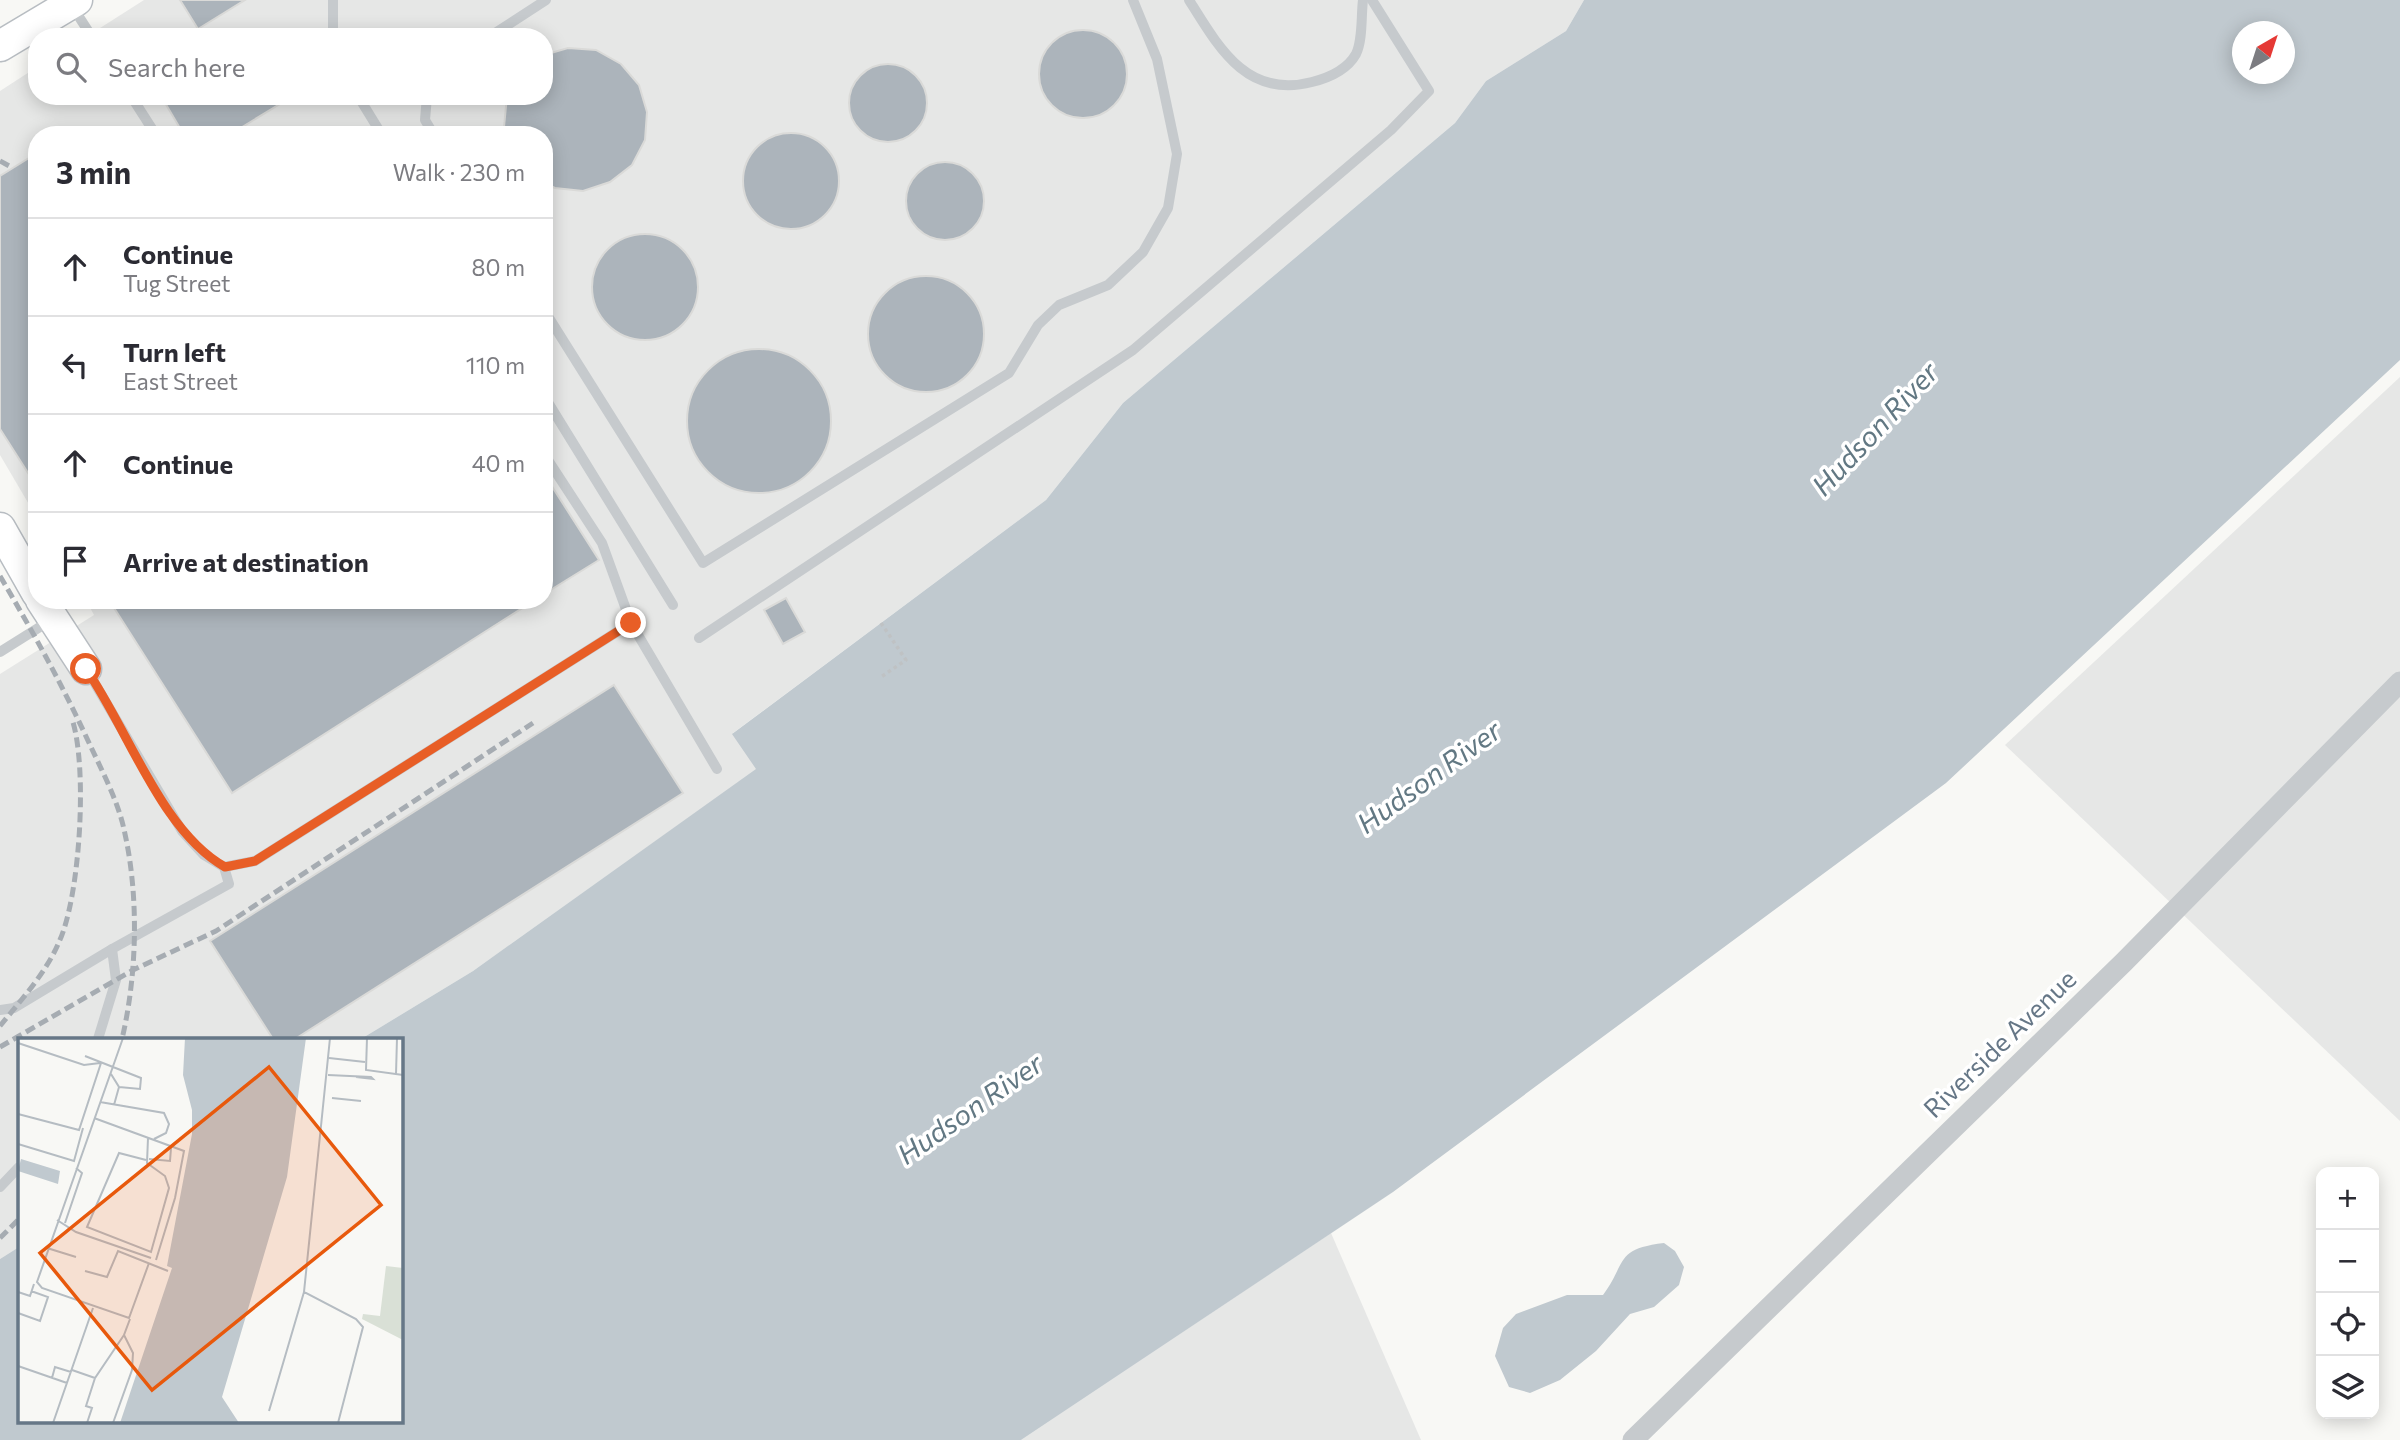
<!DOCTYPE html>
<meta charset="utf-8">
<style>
body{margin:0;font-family:Commissioner,sans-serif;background:#f7f7f7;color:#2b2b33}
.controls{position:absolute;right:21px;bottom:21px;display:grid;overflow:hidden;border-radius:14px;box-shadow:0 4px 18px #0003}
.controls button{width:63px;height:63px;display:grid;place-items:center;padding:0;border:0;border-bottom:2px solid #e1e1e2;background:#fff;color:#2b2b33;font:35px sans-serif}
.compass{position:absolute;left:2232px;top:21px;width:63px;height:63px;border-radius:50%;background:#fff;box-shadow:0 4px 18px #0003;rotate:39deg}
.stop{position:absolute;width:21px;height:21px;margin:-16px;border:5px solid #e85e26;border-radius:50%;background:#fff}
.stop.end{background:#e85e26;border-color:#fff;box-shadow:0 2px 7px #0008}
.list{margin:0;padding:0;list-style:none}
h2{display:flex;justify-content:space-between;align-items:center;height:91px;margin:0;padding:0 28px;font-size:30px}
h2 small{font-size:23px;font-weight:400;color:#7c7c81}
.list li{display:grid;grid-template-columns:46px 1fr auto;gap:21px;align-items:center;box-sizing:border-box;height:98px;padding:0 28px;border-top:2px solid #e1e1e2}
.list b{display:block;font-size:26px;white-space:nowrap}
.list p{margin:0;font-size:23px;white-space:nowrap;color:#7c7c81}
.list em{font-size:23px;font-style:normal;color:#7c7c81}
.icon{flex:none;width:38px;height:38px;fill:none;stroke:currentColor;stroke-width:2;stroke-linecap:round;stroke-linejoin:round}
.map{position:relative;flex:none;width:2400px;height:1440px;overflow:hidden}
.search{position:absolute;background:#fff;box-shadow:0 4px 18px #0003;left:28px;top:28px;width:525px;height:77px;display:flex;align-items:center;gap:18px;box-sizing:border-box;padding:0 24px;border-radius:28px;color:#7c7c81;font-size:26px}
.panel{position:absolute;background:#fff;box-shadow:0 4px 18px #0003;left:28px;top:126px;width:525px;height:483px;border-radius:28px}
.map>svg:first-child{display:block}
</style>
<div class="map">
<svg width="2400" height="1440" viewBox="0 0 2400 1440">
<rect width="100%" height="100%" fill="#f8f8f5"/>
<g fill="#e6e7e6">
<polygon points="144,0 1584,0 1566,31 1486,81 1455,123 1123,403 1046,500 733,733 757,769 473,971 361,1039 19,1039 19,1247 0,1259 0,674 94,615 86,600 544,600 544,135 37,135 37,518 0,455 0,91 37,67 37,96 544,96 544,37 86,37"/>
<polygon points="2400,377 2400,1121 2005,745"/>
<polygon points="1331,1233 1421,1440 1021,1440"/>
</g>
<g fill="#c0c9cf" fill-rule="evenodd">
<path d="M 1584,0 L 2400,0 L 2400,360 L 1946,783 L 1393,1192 L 1021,1440 L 0,1440 L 0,1259 L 19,1247 L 19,1421 L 401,1421 L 401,1039 L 361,1039 L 473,971 L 756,769 L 732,734 L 1046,500 L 1123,403 L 1455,123 L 1486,81 L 1566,31 ZM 2242,32 L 2284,32 L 2284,74 L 2242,74 Z"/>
<path d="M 1664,1243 L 1675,1251 L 1684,1267 L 1679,1285 L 1654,1307 L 1630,1314 L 1596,1351 L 1560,1380 L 1530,1393 L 1509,1387 L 1495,1356 L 1503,1328 L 1516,1314 L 1567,1295 L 1603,1295 C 1627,1263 1614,1249 1664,1243 Z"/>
</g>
<g fill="#acb4bb" stroke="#dadad8" stroke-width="2">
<polygon points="180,0 245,0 198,29"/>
<circle cx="1083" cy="74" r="44"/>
<polygon points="568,48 596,50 621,64 639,85 647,112 645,140 632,165 610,182 583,191 555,188 544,183 544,135 507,135 504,127 507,96 544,96 544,55"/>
<circle cx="888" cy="103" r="39"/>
<polygon points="161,96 293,96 229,135 184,135"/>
<circle cx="791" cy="181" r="48"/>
<polygon points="37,153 37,487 0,429 0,176"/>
<circle cx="945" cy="201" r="39"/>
<circle cx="645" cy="287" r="53"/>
<circle cx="926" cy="334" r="58"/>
<circle cx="759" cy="421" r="72"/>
<polygon points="544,474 599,560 544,594"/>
<polygon points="786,598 805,632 783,644 764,610"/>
<polygon points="109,600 535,600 232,793"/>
<polygon points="614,685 683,793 295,1039 273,1039 210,941"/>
</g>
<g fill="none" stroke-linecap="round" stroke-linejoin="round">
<g stroke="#b8bdc2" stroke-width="33">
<g id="secondary">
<polyline points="0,46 77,0"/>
<polyline points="0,528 37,593"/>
<polyline points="41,600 86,669"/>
</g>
</g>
<polyline stroke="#bfc2c4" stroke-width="3.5" stroke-dasharray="3.5 3.5" stroke-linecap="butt" points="881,623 906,660 881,677"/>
<g stroke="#c6cacd" stroke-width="10">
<path d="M 1189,0 C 1219,48 1247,99 1312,82 C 1328,78 1347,70 1356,54 C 1363,40 1361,15 1363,0"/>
<polyline points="72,6 92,37"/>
<polyline points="333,37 333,0"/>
<polyline points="489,37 546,0"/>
<polyline points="131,96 156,135"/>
<polyline points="358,96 382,135"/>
<polyline points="427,96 425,120 434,135"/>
<polyline points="544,310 703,563 1009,373 1038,325 1059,305 1108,285 1143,252 1168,208 1177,154 1157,59 1133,0"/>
<polyline points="544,396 673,605"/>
<polyline points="544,454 602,543 631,623 717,769"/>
<polyline points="699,638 1133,350 1391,130 1429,91 1372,0"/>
<polyline points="0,652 51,620"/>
<polyline points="91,677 182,831 204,855 224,867 255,861 631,623"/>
<polyline points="0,1010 14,1008 112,949"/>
<polyline points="98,1039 116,980 112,949 229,884 224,867"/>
<polyline points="0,1187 19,1167"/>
</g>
<polyline stroke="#c6cacd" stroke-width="21" points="1633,1440 2124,962 2400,682"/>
<use href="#secondary" stroke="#fff" stroke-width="30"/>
<g stroke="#a6acb2" stroke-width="5" stroke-dasharray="10 5" stroke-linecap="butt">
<polyline points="0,161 13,168"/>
<path d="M 0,576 C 33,632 63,686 90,745 C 103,773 119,803 125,834 C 139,898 137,975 122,1039"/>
<path d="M 0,1026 C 21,1000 46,973 59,942 C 80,897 88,767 72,719"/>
<polyline points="0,1047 133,970 216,931 533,723"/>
<polyline points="0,1238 19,1219"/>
</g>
</g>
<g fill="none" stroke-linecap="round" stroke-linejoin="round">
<path stroke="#e85e26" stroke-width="9" d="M 86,669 C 128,729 161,831 225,867 L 255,861 L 631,623"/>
</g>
<g text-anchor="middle" stroke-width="7" stroke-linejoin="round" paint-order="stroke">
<g font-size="26" fill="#667787" stroke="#fff">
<text transform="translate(2000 1044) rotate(-44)" y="9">Riverside Avenue</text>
</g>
<g font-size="28" font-style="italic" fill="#627883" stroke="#fff">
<text transform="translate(1875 429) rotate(-47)" y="10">Hudson River</text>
<text transform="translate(1429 777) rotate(-36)" y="10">Hudson River</text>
<text transform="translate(970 1109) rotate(-35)" y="10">Hudson River</text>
</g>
</g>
<g transform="translate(18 1038)">
<rect width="385" height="385" fill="#f8f8f5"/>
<path d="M 368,228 L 385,230 L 385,302 L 344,281 L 345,276 L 362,278 Z" fill="#d9e0d6"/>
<path d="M 167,0 L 288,0 L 269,139 L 204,359 L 221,385 L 102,385 L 154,230 L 149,228 L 174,96 L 174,72 L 165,37 ZM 3,121 L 42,133 L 40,146 L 0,133 Z" fill="#c0c9cf"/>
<path fill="none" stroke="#b5bcc2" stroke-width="2" d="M 105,0 L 19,244 L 24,250 L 111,280 L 131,225M 312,0 L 286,254 L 338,281 L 345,289 L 320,385M 349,0 L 348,32 L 385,37M 0,5 L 66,27 L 82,25M 67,18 L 123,40 L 122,51 L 101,49M 311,20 L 347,24M 93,36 L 101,49 L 96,67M 378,36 L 379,0M 310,37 L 353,39 L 355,41 L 338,39M 314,60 L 343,63M 82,64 L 146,75 L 151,86 L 148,95 L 136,101M 0,76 L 61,92 L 83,25M 76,80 L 166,113 L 157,160 L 138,222M 0,106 L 56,123 L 65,90M 131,121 L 152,123 L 153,110M 128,122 L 101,115 L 69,189 L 133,214 L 151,150 L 147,138 L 129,125 L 130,100M 39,182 L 58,194 L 133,220M 47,185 L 64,135 L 58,130M 29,210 L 58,219M 67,233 L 89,239 L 100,213 L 150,233M 0,254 L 12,258 L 16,246M 0,275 L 22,283 L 30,259 L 13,253M 0,328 L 49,345M 54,332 L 77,340 L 106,297M 34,340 L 37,329 L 53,334M 251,373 L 286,254M 35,385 L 75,270M 69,385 L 74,370 L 68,368 L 77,340M 95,385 L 114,332 L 115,315 L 106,297 L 112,281"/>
<path fill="#e8590c" fill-opacity="0.15" stroke="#e8590c" stroke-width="3.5" d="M 251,29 L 363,167 L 134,352 L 22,215 Z"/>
<rect width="385" height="385" fill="none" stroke="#667787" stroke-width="3.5"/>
</g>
</svg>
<div class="controls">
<button>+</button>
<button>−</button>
<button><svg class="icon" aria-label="locate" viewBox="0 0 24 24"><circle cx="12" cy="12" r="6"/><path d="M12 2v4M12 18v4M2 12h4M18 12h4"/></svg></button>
<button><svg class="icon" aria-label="layers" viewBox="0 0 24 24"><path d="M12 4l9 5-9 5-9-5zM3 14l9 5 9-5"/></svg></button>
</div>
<svg class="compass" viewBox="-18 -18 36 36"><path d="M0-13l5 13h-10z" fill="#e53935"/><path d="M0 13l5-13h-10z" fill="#7c7c81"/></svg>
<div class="stop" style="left:86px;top:669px"></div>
<div class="stop end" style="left:631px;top:623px"></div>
<div class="search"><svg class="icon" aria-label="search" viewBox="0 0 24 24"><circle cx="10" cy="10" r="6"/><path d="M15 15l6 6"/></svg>Search here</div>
<section class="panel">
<h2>3 min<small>Walk · 230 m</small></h2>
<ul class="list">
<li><svg class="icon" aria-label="ahead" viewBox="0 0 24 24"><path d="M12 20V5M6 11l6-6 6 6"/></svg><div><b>Continue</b><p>Tug Street</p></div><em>80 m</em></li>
<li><svg class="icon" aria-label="left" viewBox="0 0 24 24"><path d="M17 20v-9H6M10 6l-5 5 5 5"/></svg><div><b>Turn left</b><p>East Street</p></div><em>110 m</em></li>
<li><svg class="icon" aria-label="ahead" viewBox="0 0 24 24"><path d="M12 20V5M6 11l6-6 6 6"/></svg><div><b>Continue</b></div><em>40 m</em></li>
<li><svg class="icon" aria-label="arrive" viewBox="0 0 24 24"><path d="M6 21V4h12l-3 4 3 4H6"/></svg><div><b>Arrive at destination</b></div></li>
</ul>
</section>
</div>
